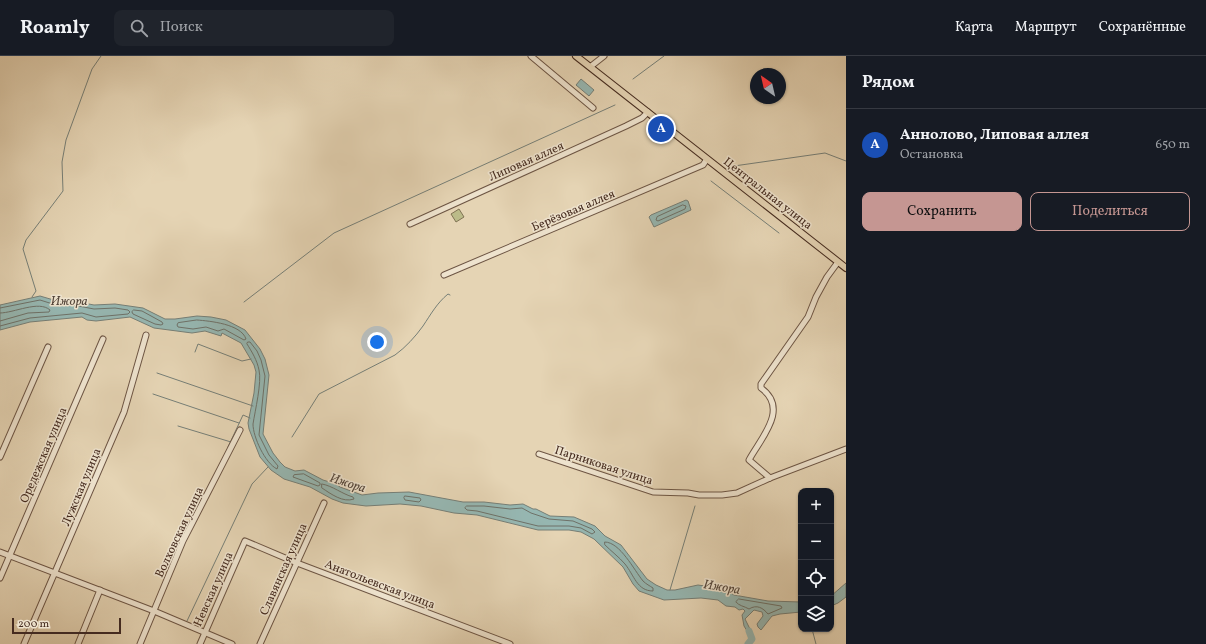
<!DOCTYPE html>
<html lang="ru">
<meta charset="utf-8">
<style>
body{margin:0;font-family:Vollkorn,serif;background:#20242c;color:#f1f3f6}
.controls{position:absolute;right:12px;bottom:12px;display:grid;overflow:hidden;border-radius:8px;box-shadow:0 1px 3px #0004}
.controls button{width:36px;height:36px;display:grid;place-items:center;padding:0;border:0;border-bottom:1px solid #363941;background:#171b24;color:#f1f3f6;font:20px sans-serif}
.compass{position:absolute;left:750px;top:12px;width:36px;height:36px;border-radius:50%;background:#171b24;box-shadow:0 1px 3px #0004;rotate:326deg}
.scale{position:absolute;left:12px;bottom:10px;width:109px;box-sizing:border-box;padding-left:4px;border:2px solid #452b1f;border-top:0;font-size:11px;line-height:14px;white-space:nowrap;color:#452b1f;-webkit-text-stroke:3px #eee3ce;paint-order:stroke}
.you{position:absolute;left:377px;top:286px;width:14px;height:14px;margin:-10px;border:3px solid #fff;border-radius:50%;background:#1a73e8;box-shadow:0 0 0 6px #1a73e833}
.badge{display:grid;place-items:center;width:26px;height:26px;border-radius:50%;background:#c59692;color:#fff;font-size:13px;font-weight:700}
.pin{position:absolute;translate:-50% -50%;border:2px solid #fff;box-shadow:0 1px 4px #0006}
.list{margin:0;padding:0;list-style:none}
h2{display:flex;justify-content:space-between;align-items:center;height:52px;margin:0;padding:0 16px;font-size:17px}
h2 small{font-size:13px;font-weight:400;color:#9ea1a6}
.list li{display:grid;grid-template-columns:26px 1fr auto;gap:12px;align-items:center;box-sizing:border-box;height:72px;padding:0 16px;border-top:1px solid #363941}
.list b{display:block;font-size:15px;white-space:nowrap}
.list p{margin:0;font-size:13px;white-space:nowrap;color:#9ea1a6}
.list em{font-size:13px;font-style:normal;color:#9ea1a6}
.actions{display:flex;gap:8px;padding:12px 16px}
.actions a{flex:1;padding:9px 0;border:1px solid #c59692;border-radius:8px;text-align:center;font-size:14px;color:#c59692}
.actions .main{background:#c59692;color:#111}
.icon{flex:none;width:22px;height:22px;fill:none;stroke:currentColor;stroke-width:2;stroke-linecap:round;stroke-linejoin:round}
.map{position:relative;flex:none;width:846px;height:588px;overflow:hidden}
header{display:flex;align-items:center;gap:24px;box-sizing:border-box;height:56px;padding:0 20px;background:#171b24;border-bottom:1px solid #363941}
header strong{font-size:19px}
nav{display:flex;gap:22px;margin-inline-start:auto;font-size:14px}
.search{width:280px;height:36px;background:#20242c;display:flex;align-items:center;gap:10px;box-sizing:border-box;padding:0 14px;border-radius:8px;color:#9ea1a6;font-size:15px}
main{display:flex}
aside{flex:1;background:#171b24}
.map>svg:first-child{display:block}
</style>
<header>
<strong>Roamly</strong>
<div class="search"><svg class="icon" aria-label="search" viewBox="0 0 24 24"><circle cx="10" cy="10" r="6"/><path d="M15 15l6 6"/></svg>Поиск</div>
<nav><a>Карта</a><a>Маршрут</a><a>Сохранённые</a></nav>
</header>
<main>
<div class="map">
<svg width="846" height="588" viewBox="0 0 846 588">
<rect width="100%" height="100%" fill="#e5d4b4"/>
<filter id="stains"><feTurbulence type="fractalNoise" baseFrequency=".005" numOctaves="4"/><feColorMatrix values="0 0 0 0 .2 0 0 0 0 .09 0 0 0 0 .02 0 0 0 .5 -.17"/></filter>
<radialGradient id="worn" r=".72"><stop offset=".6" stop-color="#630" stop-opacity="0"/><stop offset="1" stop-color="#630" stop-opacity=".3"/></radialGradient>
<polygon fill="#bbbb89" stroke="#807354" points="459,153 464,161 456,166 451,158"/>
<g fill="#96b7b2" stroke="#767f77">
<polygon points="581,23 594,34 589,40 576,29"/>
<polygon points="686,144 688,145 691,154 654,171 649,161 651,159"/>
<polygon points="40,240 57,245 68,244 94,249 115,248 143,252 165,263 175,263 197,260 211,261 226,264 245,274 260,293 265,303 269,319 263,378 273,397 280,406 285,411 295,415 304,414 323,424 336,428 340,431 362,439 378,437 409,436 463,446 484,446 510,449 523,448 533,453 536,453 550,460 574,461 595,470 605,480 621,489 647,523 656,529 667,534 675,534 698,529 724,533 734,539 768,545 801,546 801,556 780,558 772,560 761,574 758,571 757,568 763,560 762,556 754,554 745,563 752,577 752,583 744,570 742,559 745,555 743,553 739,554 735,551 726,550 718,544 701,542 664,544 639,535 633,528 623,511 594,483 581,476 569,474 538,474 477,459 454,457 421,450 400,448 366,450 343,447 332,443 310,431 284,423 271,414 260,401 249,373 248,367 254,337 256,316 254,309 241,287 222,277 221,280 205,275 192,277 154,272 130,261 96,265 87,264 82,261 30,266 0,274 0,249"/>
<polygon points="846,527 846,541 838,547 831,550 831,540"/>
</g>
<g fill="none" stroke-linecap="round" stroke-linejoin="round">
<g stroke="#6e7168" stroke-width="1">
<polygon points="683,149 686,150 685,153 658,165 656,164 657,161"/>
<polyline points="0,252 40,244 56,249 68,248 94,253 115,252 128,254 130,256 128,258 96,261 82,257 30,262 0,270"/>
<polygon points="134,254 142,255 162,266 163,268 161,269 155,268 133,258 132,256"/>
<path d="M 0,257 C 14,257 39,244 50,254 L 49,256 L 28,257 L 0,265"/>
<path d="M 197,264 C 210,265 241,268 246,283 L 244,284 L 224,273 L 218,275 L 206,271 L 193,273 L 178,271 L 177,269 L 178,267 Z"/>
<path d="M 248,286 L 250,286 L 257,295 L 261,304 L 265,320 L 259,379 L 269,399 L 278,410 L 277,413 C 265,407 253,381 253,368 C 255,355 262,326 259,314 C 257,304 252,296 247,288 Z"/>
<polygon points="304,418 320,427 320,429 318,430 293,421 294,419"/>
<path d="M 322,428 C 333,430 342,438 353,441 L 354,443 C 343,447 331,438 322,432 Z"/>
<polygon points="405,440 420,442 421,444 419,446 405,444 404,442"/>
<polygon points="467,450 484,450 510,453 522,452 531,457 549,463 573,465 592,473 595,476 592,478 581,472 569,470 538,470 477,455 467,454 465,452"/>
<path d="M 605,486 C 620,486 634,514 643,525 C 646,528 650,530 653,532 L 653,535 C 637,535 634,519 625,508 C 619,501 611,495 605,489 Z"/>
<path d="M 739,543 L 781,550 L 782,552 L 768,558 C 763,552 757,548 749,553 C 744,550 739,550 736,546 Z"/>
</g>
<g stroke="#767f77" stroke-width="1">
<polyline points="633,23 664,0"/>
<polyline points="734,110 825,97 846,105"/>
<polyline points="711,125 779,177"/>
<polyline points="32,241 36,235 23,193 26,184 63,135 62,106 66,84 92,13 101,0"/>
<polyline points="244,246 334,177 615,49"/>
<polyline points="195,296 198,288 242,305 251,303"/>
<polyline points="157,317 253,350"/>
<polyline points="153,338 239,367"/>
<polyline points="178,370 231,386"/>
<path d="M 292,381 L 319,338 L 395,299 C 406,291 415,281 423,270 C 431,258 437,247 448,238 L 450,239"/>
<polyline points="228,391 243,359 250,362"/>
<polyline points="670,534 695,450"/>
<polyline points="187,565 252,428 268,411"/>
<polyline points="812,573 816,588"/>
</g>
<polyline stroke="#96b7b2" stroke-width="7" points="748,588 752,583 749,575"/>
<g stroke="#6d5544" stroke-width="7">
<g id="minor">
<polyline points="531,0 593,52"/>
<polyline points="590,11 604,0"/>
<polyline points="410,168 626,70 642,62 648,56"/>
<polyline points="444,219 703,109 707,103"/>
<polyline points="539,398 653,436 688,437 699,439 722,439 737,437 770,422 846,393"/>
<polyline points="0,401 48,291"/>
<path d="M 770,422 L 749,404 C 760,383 790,353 761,332 L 761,328 L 808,261 L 816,241 L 827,221 L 838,206"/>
<polyline points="0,496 154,555 232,588"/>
<polyline points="0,522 103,283"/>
<polyline points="24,588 124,356 146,279"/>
<polyline points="78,588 100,534"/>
<polyline points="140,588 183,485 240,374"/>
<polyline points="200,588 245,485 297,507 510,588"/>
<polyline points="260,588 324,447"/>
</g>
</g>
<g stroke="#452b1f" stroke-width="8">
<polyline id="major" points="576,0 846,212"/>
</g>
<use href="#minor" stroke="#eee3ce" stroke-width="5"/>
<use href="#major" stroke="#e5d4b4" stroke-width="6"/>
</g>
<g text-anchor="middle" stroke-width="3" stroke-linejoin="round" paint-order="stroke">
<g font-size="12" fill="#452b1f" stroke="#eee3ce">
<text transform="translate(526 105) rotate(-24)" y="4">Липовая аллея</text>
<text transform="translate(768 137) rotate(38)" y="4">Центральная улица</text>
<text transform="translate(573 154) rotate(-23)" y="4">Берёзовая аллея</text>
<text transform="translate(43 399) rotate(-67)" y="4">Оредежская улица</text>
<text transform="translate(604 409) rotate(18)" y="4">Парниковая улица</text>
<text transform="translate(81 431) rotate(-67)" y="4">Лужская улица</text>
<text transform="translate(179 476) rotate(-65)" y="4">Волховская улица</text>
<text transform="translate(283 513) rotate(-66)" y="4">Славянская улица</text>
<text transform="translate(380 528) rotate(21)" y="4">Анатольевская улица</text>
<text transform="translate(213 533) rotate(-66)" y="4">Невская улица</text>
</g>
<g font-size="13" font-style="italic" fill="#55473c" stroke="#eee3ce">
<text x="69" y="249">Ижора</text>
<text transform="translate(348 426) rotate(18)" y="5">Ижора</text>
<text transform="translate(722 530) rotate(9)" y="5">Ижора</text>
</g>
</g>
<rect width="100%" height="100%" filter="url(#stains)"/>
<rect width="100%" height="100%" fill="url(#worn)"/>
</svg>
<div class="controls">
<button>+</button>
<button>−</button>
<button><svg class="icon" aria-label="locate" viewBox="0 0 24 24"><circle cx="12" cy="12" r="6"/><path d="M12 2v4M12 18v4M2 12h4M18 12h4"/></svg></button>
<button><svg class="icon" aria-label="layers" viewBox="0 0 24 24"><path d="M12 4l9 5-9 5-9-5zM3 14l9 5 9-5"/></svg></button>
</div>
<svg class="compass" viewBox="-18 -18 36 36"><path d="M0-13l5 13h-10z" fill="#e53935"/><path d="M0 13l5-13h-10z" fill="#9ea1a6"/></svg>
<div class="scale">200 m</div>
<div class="you"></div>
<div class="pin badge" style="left:661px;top:73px;background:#1a4fb4">A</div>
</div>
<aside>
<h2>Рядом<small></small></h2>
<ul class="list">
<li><span class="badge" style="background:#1a4fb4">A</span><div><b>Аннолово, Липовая аллея</b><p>Остановка</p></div><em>650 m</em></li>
</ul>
<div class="actions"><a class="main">Сохранить</a><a>Поделиться</a></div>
</aside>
</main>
